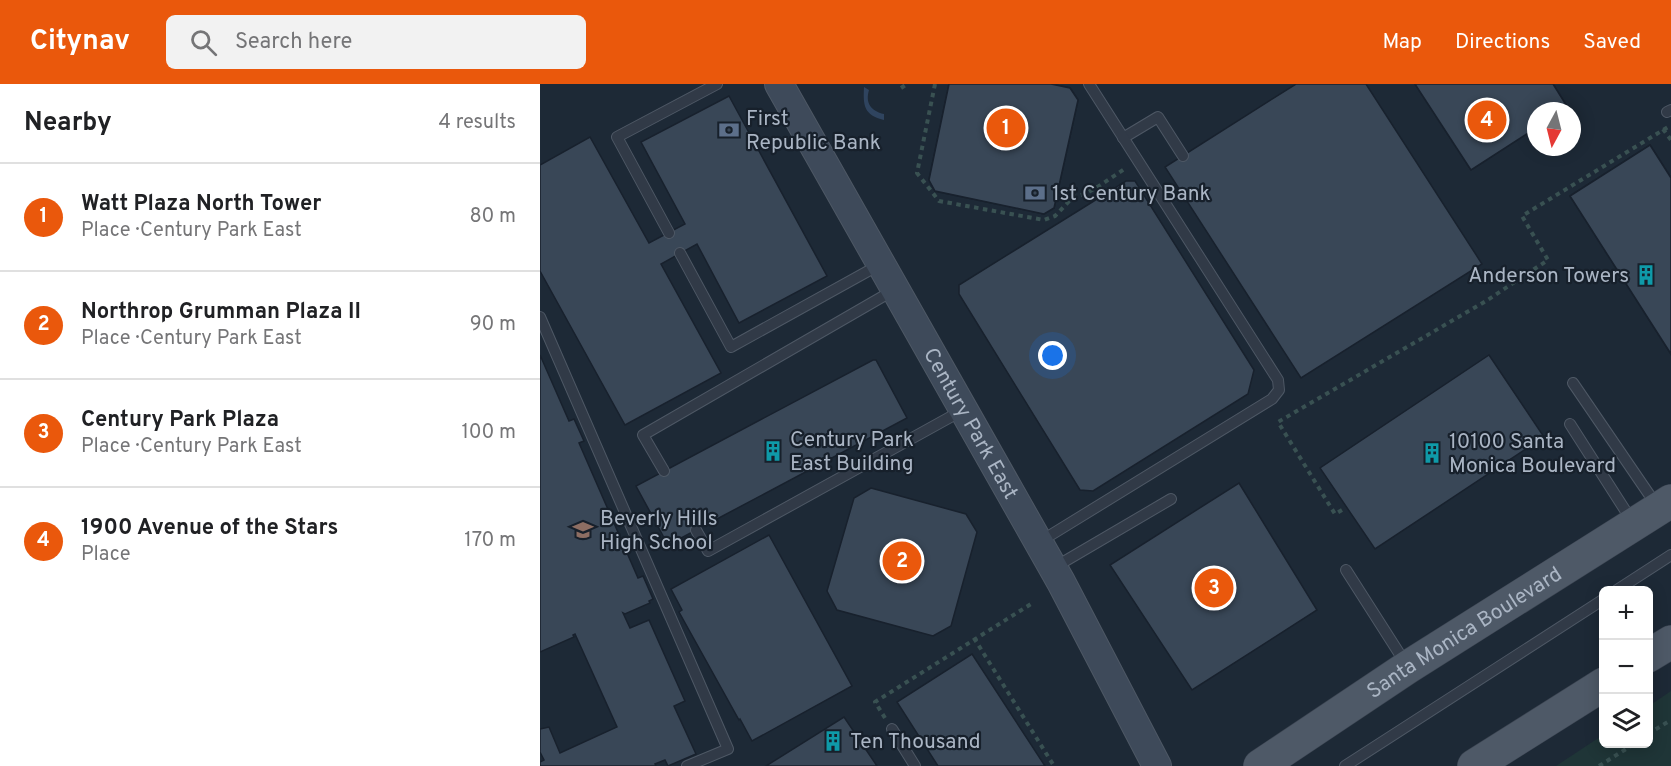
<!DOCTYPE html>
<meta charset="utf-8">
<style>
body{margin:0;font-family:Overpass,sans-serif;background:#f2f2f2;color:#202124}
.controls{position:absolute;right:18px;bottom:18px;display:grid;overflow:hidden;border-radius:9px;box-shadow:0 3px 15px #0003}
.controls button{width:54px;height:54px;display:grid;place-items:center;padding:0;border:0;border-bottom:2px solid #e0e0e0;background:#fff;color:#202124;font:30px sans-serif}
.compass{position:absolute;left:987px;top:18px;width:54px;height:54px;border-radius:50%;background:#fff;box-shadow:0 3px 15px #0003;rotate:187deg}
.you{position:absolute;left:513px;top:272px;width:21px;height:21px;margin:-15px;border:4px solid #fff;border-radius:50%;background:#1a73e8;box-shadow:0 0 0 9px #1a73e833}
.badge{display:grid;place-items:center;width:39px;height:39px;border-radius:50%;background:#ea580c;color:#fff;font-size:20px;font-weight:700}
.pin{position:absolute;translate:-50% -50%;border:3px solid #fff;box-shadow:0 2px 6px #0006}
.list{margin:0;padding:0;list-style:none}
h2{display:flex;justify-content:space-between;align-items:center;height:78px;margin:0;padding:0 24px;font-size:26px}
h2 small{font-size:20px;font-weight:400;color:#757577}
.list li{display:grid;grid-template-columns:39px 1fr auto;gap:18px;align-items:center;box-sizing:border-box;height:108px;padding:0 24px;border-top:2px solid #e0e0e0}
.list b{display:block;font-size:22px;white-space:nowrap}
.list p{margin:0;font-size:20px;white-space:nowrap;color:#757577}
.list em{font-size:20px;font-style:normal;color:#757577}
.icon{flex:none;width:33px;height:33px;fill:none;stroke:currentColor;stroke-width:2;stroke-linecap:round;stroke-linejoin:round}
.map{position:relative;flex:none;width:1131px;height:682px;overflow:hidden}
header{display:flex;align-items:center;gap:36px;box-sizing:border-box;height:84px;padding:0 30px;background:#ea580c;color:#fff}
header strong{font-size:28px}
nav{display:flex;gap:33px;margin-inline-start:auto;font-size:21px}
.search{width:420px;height:54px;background:#f2f2f2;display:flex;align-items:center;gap:15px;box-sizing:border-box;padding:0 21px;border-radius:9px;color:#757577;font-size:22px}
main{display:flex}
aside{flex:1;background:#fff}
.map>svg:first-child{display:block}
</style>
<header>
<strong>Citynav</strong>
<div class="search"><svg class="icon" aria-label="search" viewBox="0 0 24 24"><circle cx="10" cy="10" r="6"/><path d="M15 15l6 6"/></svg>Search here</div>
<nav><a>Map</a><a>Directions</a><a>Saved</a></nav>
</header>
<main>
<aside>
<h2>Nearby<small>4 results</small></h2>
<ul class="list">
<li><span class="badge">1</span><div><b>Watt Plaza North Tower</b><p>Place · Century Park East</p></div><em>80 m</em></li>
<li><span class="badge">2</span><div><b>Northrop Grumman Plaza II</b><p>Place · Century Park East</p></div><em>90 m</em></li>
<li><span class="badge">3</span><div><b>Century Park Plaza</b><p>Place · Century Park East</p></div><em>100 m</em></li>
<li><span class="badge">4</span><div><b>1900 Avenue of the Stars</b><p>Place</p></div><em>170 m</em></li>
</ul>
</aside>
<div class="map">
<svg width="1131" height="682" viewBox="0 0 1131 682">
<rect width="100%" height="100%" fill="#1d2936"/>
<polygon fill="#1f3537" points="1131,607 1131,682 1016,682 1063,651 1064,660 1108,660 1109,622"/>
<path fill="#2f445f" d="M 324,3 L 329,6 C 325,19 331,27 344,30 L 344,36 C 324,31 323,22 324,3 Z"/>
<g fill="#394757" stroke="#18212d" stroke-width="1.5">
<polygon points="409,0 511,0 530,4 538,16 514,124 504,130 395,107 389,96"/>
<polygon points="409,0 511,0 530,4 538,16 514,124 504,130 395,107 389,96"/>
<polygon points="756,0 826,0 942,180 761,294 625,83"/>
<polygon points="875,0 1013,0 1028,24 1023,27 996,27 996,44 931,86"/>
<polygon points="875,0 1013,0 1028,24 1023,27 996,27 996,44 931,86"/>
<polygon points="189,12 287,192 199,239 157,160 121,180 181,289 85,341 0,187 0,81 50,53 109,159 145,140 101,58"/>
<polygon points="1110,61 1131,94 1131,270 1030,112"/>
<polygon points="1110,61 1131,94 1131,270 1030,112"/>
<polygon points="586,97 595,97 714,286 708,310 553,407 540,406 419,210 419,201"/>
<polygon points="0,271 29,337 34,335 44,357 39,359 98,494 103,492 113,515 109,517 110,519 85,530 83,529 90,544 109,536 145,617 134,622 156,670 128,682 125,676 115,680 116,682 0,682 0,678 4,676 0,668 0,645 9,643 20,669 77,643 35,550 33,551 34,553 0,568"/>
<polygon points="949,271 1004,353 835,465 780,384"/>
<polygon points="333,276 336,276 367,334 128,461 96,402"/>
<polygon points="699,399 777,526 652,606 570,481"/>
<polygon points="331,404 426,430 437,448 411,542 393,552 297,526 287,507 314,414"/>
<polygon points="229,451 312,602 212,657 200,635 199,636 139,528 142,526 131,505"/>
<polygon points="432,570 505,682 398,682 357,618"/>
<polygon points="304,633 337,682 226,682"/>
</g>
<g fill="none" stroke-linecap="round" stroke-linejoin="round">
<g stroke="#4e5865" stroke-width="12">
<g id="service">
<polyline points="1127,28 1131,26"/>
<polyline points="583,54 618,33 643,72"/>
<polyline points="129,149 77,53 177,0"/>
<polyline points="140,169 191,263 339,181"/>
<polyline points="0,233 188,665 147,682"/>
<polyline points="1033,299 1117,422"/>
<polyline points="1030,340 1092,437"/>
<polyline points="124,387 103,351 354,206"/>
<polyline points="156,446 168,467 423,326"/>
<polyline points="501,457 732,315 739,306 738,296 549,0"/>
<polyline points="515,483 631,415"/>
<polyline points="806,486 866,580"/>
<polyline points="1077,506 1131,471"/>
<polyline points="352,645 375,682"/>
<polyline points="805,682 1064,515"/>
</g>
</g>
<g stroke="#4e5865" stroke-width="30">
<g id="secondary">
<path id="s1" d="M 239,0 L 521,498 L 617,682"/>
</g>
</g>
<g stroke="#3a4350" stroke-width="34">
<g id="primary">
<polyline points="1108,572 1131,558"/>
<path id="s2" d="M 720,682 L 868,583 L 1131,417"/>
<polyline points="934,682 1064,600"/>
</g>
</g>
<g stroke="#395152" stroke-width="4" stroke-dasharray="4.5 4.5" stroke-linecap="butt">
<polyline points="395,0 377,89 399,117 504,136 515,132 533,113 545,110 559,102 586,84"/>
<polyline points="361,4 367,0"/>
<polyline points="1123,45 1131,56"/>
<polyline points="802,426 795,430 738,338 946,217 1008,176 982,132 1128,43"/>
<polyline points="434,554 514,682"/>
<polyline points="345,634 335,618 491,520"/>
<polyline points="1108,650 1131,636"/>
<polyline points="1059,682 1094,660"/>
</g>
<use href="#service" stroke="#313a47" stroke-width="10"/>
<use href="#secondary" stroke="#3e4a5a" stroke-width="28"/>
<use href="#primary" stroke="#4e5967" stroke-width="33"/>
</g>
<defs>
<g id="bank-bare" transform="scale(1.62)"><path d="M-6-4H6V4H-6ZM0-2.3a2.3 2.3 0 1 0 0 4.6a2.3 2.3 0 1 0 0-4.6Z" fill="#5c6f8a" stroke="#17202b" stroke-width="2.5" paint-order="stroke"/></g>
<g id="building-bare" transform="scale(1.62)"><path d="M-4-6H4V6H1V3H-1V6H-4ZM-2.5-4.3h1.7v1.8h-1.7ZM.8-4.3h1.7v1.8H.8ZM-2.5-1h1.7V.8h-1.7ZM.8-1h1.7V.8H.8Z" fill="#0f9aa8" stroke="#17202b" stroke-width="2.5" paint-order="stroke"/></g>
<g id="school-bare" transform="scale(1.62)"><path d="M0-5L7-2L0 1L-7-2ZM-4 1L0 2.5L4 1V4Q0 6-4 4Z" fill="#8d6e63" stroke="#17202b" stroke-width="2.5" paint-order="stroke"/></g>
</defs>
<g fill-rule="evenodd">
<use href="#bank-bare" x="189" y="46"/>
<use href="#bank-bare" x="495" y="109"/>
<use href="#building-bare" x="1106" y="191"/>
<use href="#building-bare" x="233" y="367"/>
<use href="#building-bare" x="892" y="369"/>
<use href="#school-bare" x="43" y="446"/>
<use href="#building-bare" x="293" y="657"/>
</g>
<g text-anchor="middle" stroke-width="4.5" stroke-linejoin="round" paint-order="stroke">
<g font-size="21" fill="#aab5c4" stroke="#17202b" text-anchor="start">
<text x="206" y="41">First<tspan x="206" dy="24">Republic Bank</tspan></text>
<text x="512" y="116">1st Century Bank</text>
<text x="1089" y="198" text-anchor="end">Anderson Towers</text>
<text x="250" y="362">Century Park<tspan x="250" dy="24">East Building</tspan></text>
<text x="909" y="364">10100 Santa<tspan x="909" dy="24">Monica Boulevard</tspan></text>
<text x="60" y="441">Beverly Hills<tspan x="60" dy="24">High School</tspan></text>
<text x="310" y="664">Ten Thousand</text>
</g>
<g font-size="21" fill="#aab5c4" stroke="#17202b">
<text dy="7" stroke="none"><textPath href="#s1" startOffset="390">Century Park East</textPath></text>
<text dy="7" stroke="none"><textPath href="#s2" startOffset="244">Santa Monica Boulevard</textPath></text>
</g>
</g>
</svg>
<div class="controls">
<button>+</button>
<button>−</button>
<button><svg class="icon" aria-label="layers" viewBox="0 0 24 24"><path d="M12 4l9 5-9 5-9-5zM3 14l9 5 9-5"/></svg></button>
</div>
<svg class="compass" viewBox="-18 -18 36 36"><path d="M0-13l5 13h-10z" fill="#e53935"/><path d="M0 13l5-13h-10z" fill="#757577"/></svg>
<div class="you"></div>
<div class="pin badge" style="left:466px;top:44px">1</div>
<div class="pin badge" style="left:362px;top:477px">2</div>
<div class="pin badge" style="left:674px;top:504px">3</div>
<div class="pin badge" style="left:947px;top:36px">4</div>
</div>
</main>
